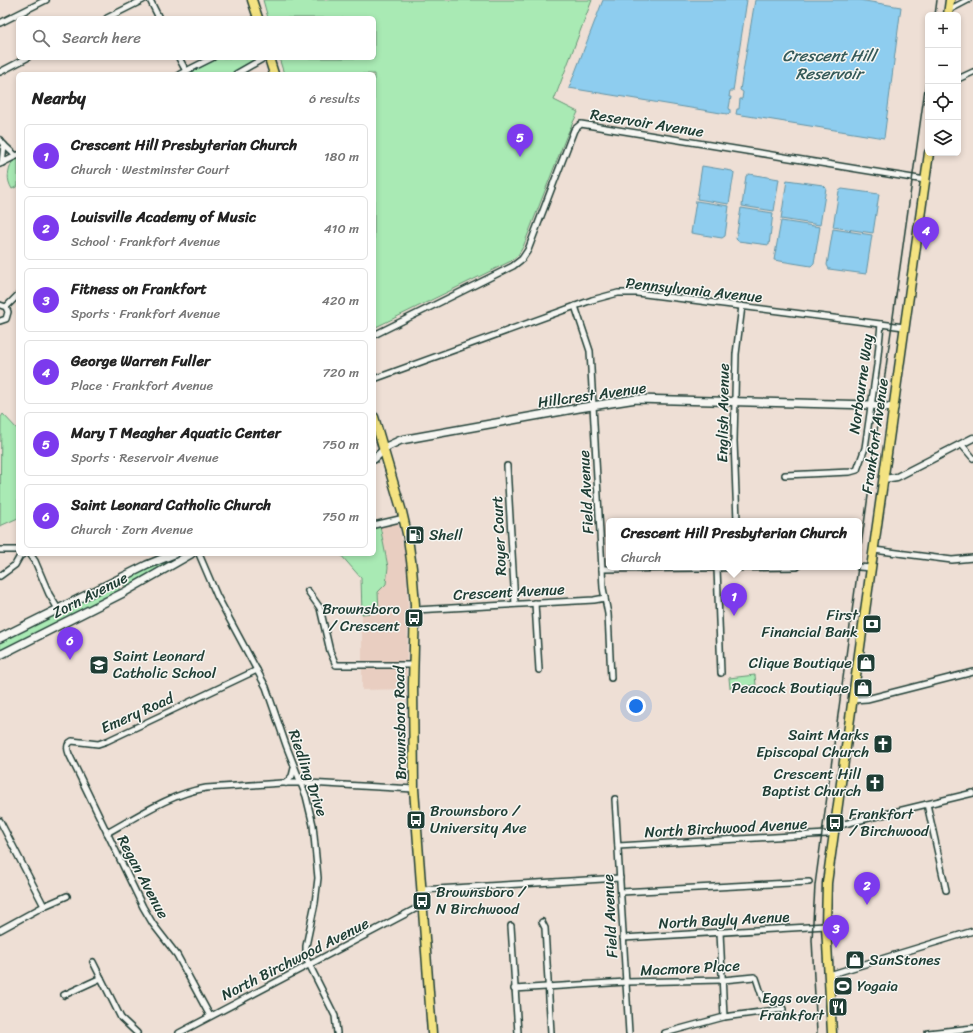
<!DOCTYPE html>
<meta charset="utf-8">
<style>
body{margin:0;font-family:Sriracha,sans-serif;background:#f2f2f2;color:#222}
.controls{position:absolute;right:12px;top:12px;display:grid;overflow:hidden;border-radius:6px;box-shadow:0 2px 6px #0003}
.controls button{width:36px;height:36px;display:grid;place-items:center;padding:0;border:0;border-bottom:1px solid #e0e0e0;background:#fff;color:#222;font:20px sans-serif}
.you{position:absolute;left:636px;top:706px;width:14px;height:14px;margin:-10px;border:3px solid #fff;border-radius:50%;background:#1a73e8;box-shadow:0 0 0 6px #1a73e833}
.badge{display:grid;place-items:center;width:26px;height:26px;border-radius:50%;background:#7c3aed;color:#fff;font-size:13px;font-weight:700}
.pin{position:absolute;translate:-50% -33px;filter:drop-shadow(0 1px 2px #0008)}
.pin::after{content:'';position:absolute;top:21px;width:14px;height:12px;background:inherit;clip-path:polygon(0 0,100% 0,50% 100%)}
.popup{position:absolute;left:606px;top:518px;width:256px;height:52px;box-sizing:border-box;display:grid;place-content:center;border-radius:6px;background:#fff;filter:drop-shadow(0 1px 3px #0005);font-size:13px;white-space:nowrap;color:#767676}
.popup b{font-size:15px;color:#222}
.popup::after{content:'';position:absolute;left:50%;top:100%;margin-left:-8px;border:8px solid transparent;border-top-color:#fff}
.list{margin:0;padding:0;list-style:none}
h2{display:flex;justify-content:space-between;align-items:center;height:52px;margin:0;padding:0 16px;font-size:17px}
h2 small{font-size:13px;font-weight:400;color:#767676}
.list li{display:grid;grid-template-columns:26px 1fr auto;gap:12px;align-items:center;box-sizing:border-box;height:64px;margin:0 8px 8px;padding:0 8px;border:1px solid #e0e0e0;border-radius:6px}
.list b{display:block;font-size:15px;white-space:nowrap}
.list p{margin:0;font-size:13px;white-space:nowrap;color:#767676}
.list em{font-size:13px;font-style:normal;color:#767676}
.icon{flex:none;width:22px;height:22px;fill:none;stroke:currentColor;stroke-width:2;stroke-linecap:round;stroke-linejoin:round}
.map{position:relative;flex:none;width:973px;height:1033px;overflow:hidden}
.search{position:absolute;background:#fff;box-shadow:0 2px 6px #0003;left:16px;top:16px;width:360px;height:44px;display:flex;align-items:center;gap:10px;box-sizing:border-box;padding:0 14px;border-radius:6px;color:#767676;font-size:15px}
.panel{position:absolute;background:#fff;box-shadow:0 2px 6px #0003;left:16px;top:72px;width:360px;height:484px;border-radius:6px}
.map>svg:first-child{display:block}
</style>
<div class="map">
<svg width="973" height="1033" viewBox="0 0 973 1033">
<rect width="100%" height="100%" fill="#eedfd5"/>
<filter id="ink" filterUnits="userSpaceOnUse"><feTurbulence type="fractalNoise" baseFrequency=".025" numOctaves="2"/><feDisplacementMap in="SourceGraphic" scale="8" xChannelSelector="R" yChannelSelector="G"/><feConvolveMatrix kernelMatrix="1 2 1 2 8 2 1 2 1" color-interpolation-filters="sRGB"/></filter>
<g filter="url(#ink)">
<polygon fill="#e9cec1" points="398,522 406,560 408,609 406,689 362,690 362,614 379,612 378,592 386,584 388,567 380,526"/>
<g fill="#a9eab4" stroke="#649474">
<polygon points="263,0 592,0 554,100 578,112 566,137 523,247 518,255 511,261 374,328 374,74 284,74 279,58 374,58 374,18 268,18"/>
<polygon points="219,58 260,58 232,74 187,74"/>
<path d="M 18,159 L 18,186 L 12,189 C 6,179 8,172 12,162 Z"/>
<polygon points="3,414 18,430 18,518 0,526 1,417"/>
<polygon points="380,526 388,567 386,584 378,592 379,612 362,614 361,578 340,554 374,554 374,528"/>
<polygon points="180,554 187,554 126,588 122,582 124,580"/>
<polygon points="114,585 117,585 119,588 119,592 0,652 0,640"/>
<polygon points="755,675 756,685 730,688 729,678"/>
</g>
<g fill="#8ecdef" stroke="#6293a4">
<polygon points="603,0 747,0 733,91 730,91 729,97 731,97 729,108 730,110 730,113 727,114 569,88"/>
<polygon points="755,0 859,0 901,7 884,138 736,114 737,109 739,109 740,99 742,99 743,92 740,90"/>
<polygon points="702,166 732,171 734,173 729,204 697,199"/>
<polygon points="749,174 779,179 774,211 742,206 746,176"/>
<polygon points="787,180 823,185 826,188 820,225 781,219"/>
<polygon points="842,189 879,194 873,233 833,227 839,191"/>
<polygon points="696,201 729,206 725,236 722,238 691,233"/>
<polygon points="741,208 773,213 769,245 738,241 736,239"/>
<polygon points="781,221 820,227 814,263 811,266 774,260"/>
<polygon points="833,229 872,235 866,274 829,269 827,265"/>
</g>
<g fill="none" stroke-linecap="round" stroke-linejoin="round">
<g stroke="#1f3d34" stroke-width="8">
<g id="minor">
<polyline points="150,0 159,18"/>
<polyline points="949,10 968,0"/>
<polyline points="107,18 143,0"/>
<polyline points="0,23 46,0"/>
<polyline points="179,58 186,71"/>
<polyline points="0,72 27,58"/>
<polyline points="180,74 212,58"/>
<polyline points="236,74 264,58"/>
<polyline points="958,79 973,72"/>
<polyline points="0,140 4,145 16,156"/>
<polyline points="2,163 4,145"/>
<polyline points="0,164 18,155"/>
<polyline points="0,305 6,307 8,312 6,319 0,321"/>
<polyline points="575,306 590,351 602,569 603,588 608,614 611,678"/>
<polyline points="6,307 18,295"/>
<polyline points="374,335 513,266 522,259 528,250 574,130 581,124 925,180"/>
<polyline points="374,379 592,300 618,293 637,293 904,327"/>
<polyline points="961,444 973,458"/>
<polyline points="507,466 515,604"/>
<polyline points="785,475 850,472 857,470 865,448 877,365 881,324"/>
<polyline points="737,521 734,441 736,354 742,306"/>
<polyline points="374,525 404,518"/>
<polyline points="0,550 18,550"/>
<polyline points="874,550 952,560 973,558"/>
<polyline points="30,554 35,561 49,594 58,609"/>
<polyline points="199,554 217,596 266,687 286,745 306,796 313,825 318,878 315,903 306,946 306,958 335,1016 337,1033"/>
<polyline points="859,567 871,568"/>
<polyline points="717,568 721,673"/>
<polyline points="602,569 797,567"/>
<polyline points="0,576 15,565 20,556 24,554"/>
<polyline points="308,591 320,608 330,651 336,665 413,665"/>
<polyline points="535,603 539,670"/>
<polyline points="415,610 594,600 605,598"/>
<polyline points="852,700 867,699 973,672"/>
<polyline points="286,783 292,776 294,768"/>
<polyline points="615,799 629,1033"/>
<polyline points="927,804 946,890"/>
<polyline points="0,821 44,906"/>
<path d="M 107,833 C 138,816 170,794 206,788 L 282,783 L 308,783 L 414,789"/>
<polyline points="618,846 827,834 831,833 840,825 973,793"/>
<polyline points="421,890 620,878"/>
<polyline points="621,892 809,882"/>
<polyline points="542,922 545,928 551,1033"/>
<polyline points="511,926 518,1033"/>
<polyline points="0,930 44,906 67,896"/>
<polyline points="720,932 724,1017"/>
<polyline points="623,938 826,926"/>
<polyline points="93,962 121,1018 137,1033"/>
<polyline points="829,975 973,931"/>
<polyline points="514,989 626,982 723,980 754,977 756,978 763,999"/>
<polyline points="64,995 101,978"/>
<path d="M 210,1016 L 177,955 L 153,924 L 143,907 L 69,754 C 67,749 66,744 72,741 L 98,744 L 107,741 L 257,670"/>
<polyline points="179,1033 417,908 423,907"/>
<polyline points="665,1033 724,1017 783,1009"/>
<polyline points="928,1033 973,1028"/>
</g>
</g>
<g stroke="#1f3d34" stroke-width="9">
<polyline id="tertiary" points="884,479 897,477 973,438"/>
</g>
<g stroke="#1f3d34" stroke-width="10">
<g id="secondary">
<polyline points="374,459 388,446 401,440 579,408 636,399 872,405 894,408"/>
<polyline points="0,638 147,565 174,554"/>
<polyline points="0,655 123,593 191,554"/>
</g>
</g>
<g stroke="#1f3d34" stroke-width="11">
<g id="primary">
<polyline points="252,0 258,18"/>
<polyline points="948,15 950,0"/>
<polyline points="269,58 274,74"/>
<polyline points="374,417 402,512 408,538 412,568 415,605 413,685 414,789 432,1033"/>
<polyline points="832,1033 826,926 827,883 929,153"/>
</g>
</g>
<use href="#minor" stroke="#f6f6f2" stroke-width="5"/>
<use href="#tertiary" stroke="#f6f6f2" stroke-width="6"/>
<use href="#secondary" stroke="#f6f6f2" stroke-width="7"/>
<use href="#primary" stroke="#f4e382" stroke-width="8"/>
<g stroke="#1f3d34" stroke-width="1.5">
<polyline points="935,15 937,0"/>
<polyline points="859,560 928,67"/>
<polyline points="817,1033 812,940 815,885 858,567"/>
</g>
</g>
</g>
<defs>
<g id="fuel-square" transform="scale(1)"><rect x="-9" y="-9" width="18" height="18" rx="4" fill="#1f3d34" stroke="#f6f6f2"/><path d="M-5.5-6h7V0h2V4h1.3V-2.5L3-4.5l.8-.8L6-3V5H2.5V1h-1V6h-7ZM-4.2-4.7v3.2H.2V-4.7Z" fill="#fff"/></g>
<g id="bus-square" transform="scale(1)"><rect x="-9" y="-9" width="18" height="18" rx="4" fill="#1f3d34" stroke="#f6f6f2"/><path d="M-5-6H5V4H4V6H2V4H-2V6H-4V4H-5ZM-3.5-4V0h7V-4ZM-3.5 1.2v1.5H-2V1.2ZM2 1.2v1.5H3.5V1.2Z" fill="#fff"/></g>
<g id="bank-square" transform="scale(1)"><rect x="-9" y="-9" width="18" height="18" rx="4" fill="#1f3d34" stroke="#f6f6f2"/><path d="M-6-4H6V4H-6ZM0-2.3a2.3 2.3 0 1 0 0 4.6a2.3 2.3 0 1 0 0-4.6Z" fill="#fff"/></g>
<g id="shop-square" transform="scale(1)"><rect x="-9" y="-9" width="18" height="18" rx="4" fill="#1f3d34" stroke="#f6f6f2"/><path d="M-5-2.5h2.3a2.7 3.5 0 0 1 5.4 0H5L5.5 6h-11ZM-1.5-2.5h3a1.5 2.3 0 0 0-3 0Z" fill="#fff"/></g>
<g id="school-square" transform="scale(1)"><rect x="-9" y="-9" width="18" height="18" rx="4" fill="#1f3d34" stroke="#f6f6f2"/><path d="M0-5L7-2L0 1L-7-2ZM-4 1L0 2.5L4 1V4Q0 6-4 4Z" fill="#fff"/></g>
<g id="church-square" transform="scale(1)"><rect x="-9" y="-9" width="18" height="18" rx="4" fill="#1f3d34" stroke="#f6f6f2"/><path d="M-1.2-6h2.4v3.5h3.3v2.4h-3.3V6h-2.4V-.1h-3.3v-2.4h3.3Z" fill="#fff"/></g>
<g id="stadium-square" transform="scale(1)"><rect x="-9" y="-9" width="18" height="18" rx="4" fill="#1f3d34" stroke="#f6f6f2"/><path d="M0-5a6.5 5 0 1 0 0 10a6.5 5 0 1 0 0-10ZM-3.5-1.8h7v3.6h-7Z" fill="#fff"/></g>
<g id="restaurant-square" transform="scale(1)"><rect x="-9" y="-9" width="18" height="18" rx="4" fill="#1f3d34" stroke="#f6f6f2"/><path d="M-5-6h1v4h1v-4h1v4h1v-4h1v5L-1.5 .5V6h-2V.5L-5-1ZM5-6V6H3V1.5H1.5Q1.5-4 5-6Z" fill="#fff"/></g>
</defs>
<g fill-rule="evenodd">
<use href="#fuel-square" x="415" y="535"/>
<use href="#bus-square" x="414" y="618"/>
<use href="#bank-square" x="872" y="624"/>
<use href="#shop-square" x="866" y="663"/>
<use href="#school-square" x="99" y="665"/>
<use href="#shop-square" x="863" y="688"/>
<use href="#church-square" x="883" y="744"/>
<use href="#church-square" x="875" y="783"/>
<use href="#bus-square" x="416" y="820"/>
<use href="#bus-square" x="835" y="823"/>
<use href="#bus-square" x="422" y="901"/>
<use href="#shop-square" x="855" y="960"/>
<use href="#stadium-square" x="843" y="986"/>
<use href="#restaurant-square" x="838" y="1007"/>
</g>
<g text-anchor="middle" stroke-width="3" stroke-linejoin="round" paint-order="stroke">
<g font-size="15" fill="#1f3d34" stroke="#f6f6f2">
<text transform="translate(647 123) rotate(9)" y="5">Reservoir Avenue</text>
<text transform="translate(694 290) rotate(6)" y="5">Pennsylvania Avenue</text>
<text transform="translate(861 384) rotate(-82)" y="5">Norbourne Way</text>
<text transform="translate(592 395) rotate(-8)" y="5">Hillcrest Avenue</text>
<text transform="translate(723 413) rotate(-89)" y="5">English Avenue</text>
<text transform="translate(875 436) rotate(-82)" y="5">Frankfort Avenue</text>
<text transform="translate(586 492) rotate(-93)" y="5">Field Avenue</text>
<text transform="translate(499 536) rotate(-93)" y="5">Royer Court</text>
<text transform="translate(509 592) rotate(-3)" y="5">Crescent Avenue</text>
<text transform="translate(90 595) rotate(-27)" y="5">Zorn Avenue</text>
<text transform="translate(137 713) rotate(-24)" y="5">Emery Road</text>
<text transform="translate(400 723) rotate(-91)" y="5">Brownsboro Road</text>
<text transform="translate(308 773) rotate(71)" y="5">Riedling Drive</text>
<text transform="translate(726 828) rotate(-3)" y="5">North Birchwood Avenue</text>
<text transform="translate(143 877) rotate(62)" y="5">Regan Avenue</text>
<text transform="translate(610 916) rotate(-93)" y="5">Field Avenue</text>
<text transform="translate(724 920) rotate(-3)" y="5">North Bayly Avenue</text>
<text transform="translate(295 959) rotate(-27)" y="5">North Birchwood Avenue</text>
<text transform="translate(690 968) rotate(-3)" y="5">Macmore Place</text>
</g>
<g font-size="15" fill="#1f3d34" stroke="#f6f6f2" text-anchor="start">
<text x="429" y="540">Shell</text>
<text x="400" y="614" text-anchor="end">Brownsboro<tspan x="400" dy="17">/ Crescent</tspan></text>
<text x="858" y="620" text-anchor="end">First<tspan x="858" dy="17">Financial Bank</tspan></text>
<text x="113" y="661">Saint Leonard<tspan x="113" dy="17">Catholic School</tspan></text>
<text x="852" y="668" text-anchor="end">Clique Boutique</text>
<text x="849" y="693" text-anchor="end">Peacock Boutique</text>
<text x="869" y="740" text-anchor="end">Saint Marks<tspan x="869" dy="17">Episcopal Church</tspan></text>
<text x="861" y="779" text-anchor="end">Crescent Hill<tspan x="861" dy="17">Baptist Church</tspan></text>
<text x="430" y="816">Brownsboro /<tspan x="430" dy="17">University Ave</tspan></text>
<text x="849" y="819">Frankfort<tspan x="849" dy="17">/ Birchwood</tspan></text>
<text x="436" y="897">Brownsboro /<tspan x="436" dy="17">N Birchwood</tspan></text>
<text x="869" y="965">SunStones</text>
<text x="857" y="991">Yogaia</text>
<text x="824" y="1003" text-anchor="end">Eggs over<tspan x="824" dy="17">Frankfort</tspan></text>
</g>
<g font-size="16" font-style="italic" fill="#355a59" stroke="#f6f6f2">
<text x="829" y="61">Crescent Hill<tspan x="829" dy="18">Reservoir</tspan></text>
</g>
</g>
</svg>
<div class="controls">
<button>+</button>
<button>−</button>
<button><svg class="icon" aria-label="locate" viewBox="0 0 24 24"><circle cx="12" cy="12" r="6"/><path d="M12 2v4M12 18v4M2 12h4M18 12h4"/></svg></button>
<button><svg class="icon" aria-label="layers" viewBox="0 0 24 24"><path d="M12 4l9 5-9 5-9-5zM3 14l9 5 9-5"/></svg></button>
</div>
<div class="you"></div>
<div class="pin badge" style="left:734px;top:616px">1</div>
<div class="popup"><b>Crescent Hill Presbyterian Church</b>Church</div>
<div class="pin badge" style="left:867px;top:905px">2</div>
<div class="pin badge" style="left:836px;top:948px">3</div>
<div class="pin badge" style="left:926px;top:250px">4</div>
<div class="pin badge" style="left:520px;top:157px">5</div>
<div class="pin badge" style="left:70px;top:660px">6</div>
<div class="search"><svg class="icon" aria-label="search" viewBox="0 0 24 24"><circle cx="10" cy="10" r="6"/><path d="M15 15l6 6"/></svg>Search here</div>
<section class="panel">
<h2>Nearby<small>6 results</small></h2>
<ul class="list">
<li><span class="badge">1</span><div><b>Crescent Hill Presbyterian Church</b><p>Church · Westminster Court</p></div><em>180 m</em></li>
<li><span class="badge">2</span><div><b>Louisville Academy of Music</b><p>School · Frankfort Avenue</p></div><em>410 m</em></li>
<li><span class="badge">3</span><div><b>Fitness on Frankfort</b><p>Sports · Frankfort Avenue</p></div><em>420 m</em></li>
<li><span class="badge">4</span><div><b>George Warren Fuller</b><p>Place · Frankfort Avenue</p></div><em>720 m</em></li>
<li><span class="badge">5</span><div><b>Mary T Meagher Aquatic Center</b><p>Sports · Reservoir Avenue</p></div><em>750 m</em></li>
<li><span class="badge">6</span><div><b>Saint Leonard Catholic Church</b><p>Church · Zorn Avenue</p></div><em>750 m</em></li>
</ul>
</section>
</div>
